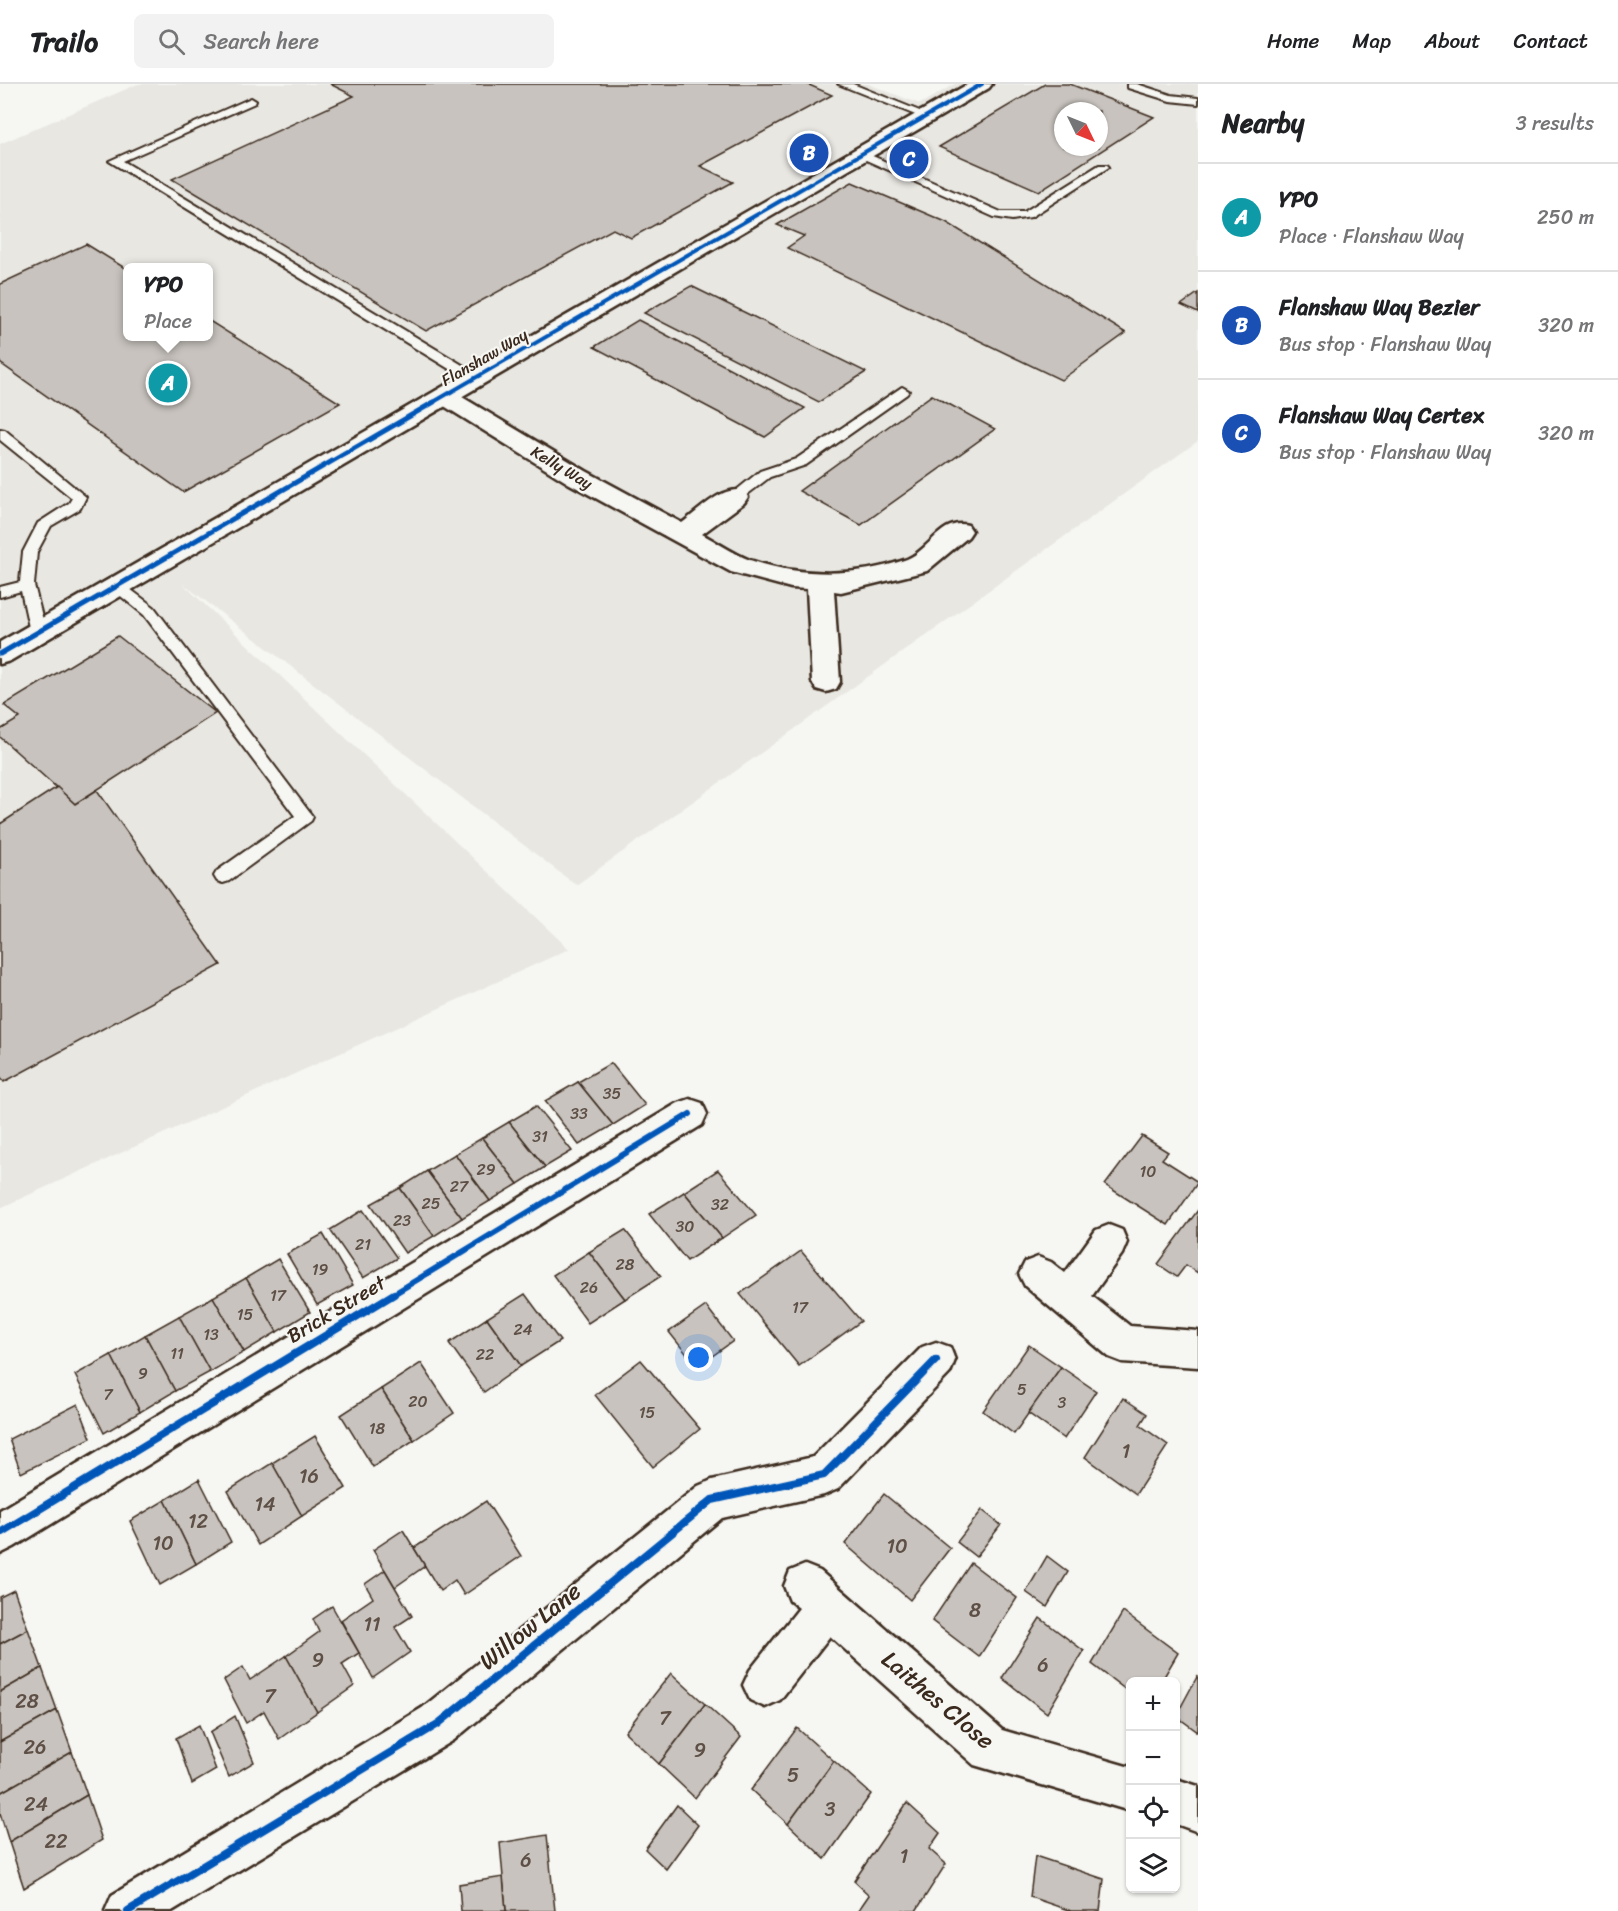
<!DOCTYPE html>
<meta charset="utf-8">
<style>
body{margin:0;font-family:Sriracha,sans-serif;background:#f2f2f2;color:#202124}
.controls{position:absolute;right:18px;bottom:18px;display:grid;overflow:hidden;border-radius:9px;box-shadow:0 2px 4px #0004}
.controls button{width:54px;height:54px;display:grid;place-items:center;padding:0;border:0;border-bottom:2px solid #e0e0e0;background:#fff;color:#202124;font:30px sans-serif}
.compass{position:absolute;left:1054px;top:18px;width:54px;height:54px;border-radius:50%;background:#fff;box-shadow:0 2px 4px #0004;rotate:133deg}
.you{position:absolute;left:699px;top:1274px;width:21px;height:21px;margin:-15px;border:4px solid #fff;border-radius:50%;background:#1a73e8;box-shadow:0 0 0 9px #1a73e833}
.badge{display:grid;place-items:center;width:39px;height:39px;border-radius:50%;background:#0b8043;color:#fff;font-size:20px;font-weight:700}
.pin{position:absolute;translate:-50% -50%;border:3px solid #fff;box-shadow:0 2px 6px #0006}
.popup{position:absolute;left:123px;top:179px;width:90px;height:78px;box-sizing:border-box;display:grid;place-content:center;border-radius:9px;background:#fff;filter:drop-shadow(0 2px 4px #0005);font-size:20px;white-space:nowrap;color:#757577}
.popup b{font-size:22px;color:#202124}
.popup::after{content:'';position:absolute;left:50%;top:100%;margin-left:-12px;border:12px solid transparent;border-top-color:#fff}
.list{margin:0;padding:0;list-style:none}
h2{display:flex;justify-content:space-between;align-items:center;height:78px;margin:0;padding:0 24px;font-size:26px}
h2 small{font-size:20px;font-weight:400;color:#757577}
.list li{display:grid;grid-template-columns:39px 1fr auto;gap:18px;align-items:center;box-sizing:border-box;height:108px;padding:0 24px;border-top:2px solid #e0e0e0}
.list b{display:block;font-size:22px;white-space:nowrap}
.list p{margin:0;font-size:20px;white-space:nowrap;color:#757577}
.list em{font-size:20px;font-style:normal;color:#757577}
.icon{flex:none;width:33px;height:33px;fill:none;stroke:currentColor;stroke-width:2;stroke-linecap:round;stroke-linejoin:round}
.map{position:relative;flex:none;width:1198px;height:1827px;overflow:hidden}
header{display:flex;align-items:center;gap:36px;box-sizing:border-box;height:84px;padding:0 30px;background:#fff;border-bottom:2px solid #e0e0e0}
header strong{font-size:28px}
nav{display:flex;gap:33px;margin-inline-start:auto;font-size:21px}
.search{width:420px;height:54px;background:#f2f2f2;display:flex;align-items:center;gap:15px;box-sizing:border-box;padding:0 21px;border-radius:9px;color:#757577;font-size:22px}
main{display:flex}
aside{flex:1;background:#fff}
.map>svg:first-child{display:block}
</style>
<header>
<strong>Trailo</strong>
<div class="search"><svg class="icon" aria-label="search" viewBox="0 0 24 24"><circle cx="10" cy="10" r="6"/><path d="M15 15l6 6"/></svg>Search here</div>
<nav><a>Home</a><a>Map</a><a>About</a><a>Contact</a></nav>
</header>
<main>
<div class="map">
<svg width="1198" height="1827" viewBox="0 0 1198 1827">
<rect width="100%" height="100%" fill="#f6f6f2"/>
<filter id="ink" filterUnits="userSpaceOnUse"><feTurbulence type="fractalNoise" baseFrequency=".0167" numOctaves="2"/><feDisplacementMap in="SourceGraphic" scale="12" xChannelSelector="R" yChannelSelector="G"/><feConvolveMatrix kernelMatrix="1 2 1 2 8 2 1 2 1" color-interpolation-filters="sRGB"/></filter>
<g filter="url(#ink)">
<path fill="#e8e7e2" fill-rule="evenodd" d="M 138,0 L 868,0 L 920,20 L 955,0 L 1198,0 L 1198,357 L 576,801 L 182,499 L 569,865 L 0,1124 L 0,60 ZM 1063,27 L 1099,27 L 1099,63 L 1063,63 ZM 128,184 L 208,184 L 208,252 L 128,252 Z"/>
<g fill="#c8c3be" stroke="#3b2a1e" stroke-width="1.5" fill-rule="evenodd">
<polygon points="330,0 807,0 832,11 700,82 733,98 631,154 613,145 426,247 172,95 354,12"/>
<path d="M 1045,0 L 1070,0 L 1154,33 L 1039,107 L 939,63 ZM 1063,27 L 1099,27 L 1099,63 L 1063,63 Z"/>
<polygon points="852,98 946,138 1126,249 1061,296 787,164 804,152 777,141"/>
<polygon points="86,160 128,186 128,252 208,252 208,236 340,319 183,408 0,279 0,200"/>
<polygon points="691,202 866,288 819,318 644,229"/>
<polygon points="1198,209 1198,229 1181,221"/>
<polygon points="638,236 805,324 765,353 594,263"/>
<polygon points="932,311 995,345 861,441 799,407"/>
<polygon points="118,552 216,629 75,720 0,653 0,646 20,634 4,621"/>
<polygon points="57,703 75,720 97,706 221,881 4,998 0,992 0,740"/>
<polygon points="611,979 645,1021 613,1041 578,998"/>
<polygon points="578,998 613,1041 579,1061 545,1017"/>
<polygon points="536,1022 572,1067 545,1083 509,1038"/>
<polygon points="509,1038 545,1083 518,1100 482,1054"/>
<polygon points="1142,1052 1168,1068 1162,1075 1198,1098 1168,1141 1105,1101"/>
<polygon points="482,1054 518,1100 490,1117 455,1070"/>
<polygon points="455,1070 490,1117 462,1134 427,1087"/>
<polygon points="718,1086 756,1131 722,1154 684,1108"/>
<polygon points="427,1087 462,1134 434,1152 400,1104"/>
<polygon points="400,1104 434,1152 405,1169 371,1120"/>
<polygon points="684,1108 722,1154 687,1177 649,1130"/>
<polygon points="363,1126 397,1174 363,1194 330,1146"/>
<polygon points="1198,1126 1198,1189 1186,1181 1177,1193 1158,1180"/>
<polygon points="625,1146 661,1192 625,1215 589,1168"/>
<polygon points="323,1150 353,1201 317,1221 287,1170"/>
<polygon points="801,1167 861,1237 799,1282 740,1210"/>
<polygon points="589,1168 625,1215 588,1239 553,1191"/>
<polygon points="278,1175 310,1228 277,1248 246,1194"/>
<polygon points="246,1194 277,1248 244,1268 213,1213"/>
<polygon points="525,1210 560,1257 521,1282 487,1234"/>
<polygon points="213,1213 244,1268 210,1288 179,1232"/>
<polygon points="706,1222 733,1257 697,1283 669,1248"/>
<polygon points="179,1232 210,1288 175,1307 145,1251"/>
<polygon points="487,1234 521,1282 484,1308 449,1259"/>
<polygon points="145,1251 175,1307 140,1328 111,1271"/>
<polygon points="1029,1261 1061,1283 1014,1350 983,1327"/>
<polygon points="111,1271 140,1328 104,1349 75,1291"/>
<polygon points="641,1276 700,1345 653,1383 595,1311"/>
<polygon points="421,1279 454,1329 414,1356 381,1305"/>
<polygon points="1061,1283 1096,1307 1064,1355 1028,1329"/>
<polygon points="381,1305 414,1356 373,1383 341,1331"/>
<polygon points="1123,1314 1147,1330 1140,1341 1168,1361 1136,1410 1085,1373"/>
<polygon points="78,1320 91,1354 21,1389 9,1355"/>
<polygon points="315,1352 346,1404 302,1432 272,1379"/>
<polygon points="272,1379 302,1432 258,1461 228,1407"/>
<polygon points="199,1395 231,1458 196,1480 165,1416"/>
<polygon points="884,1410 950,1464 910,1516 845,1460"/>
<polygon points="165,1416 196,1480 160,1501 130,1437"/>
<polygon points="486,1417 521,1472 464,1511 455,1496 440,1507 414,1464"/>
<polygon points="982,1426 1001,1441 976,1473 957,1458"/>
<polygon points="403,1446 425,1482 395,1503 373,1466"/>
<polygon points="1047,1472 1068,1488 1047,1523 1026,1508"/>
<polygon points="971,1479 1017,1514 979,1573 932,1537"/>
<polygon points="385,1486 412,1532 395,1543 410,1568 373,1594 341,1536 373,1514 365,1500"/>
<polygon points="14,1506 28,1545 0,1560 0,1513"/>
<polygon points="332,1522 359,1569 342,1580 354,1602 317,1628 286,1572 319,1548 313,1535"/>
<polygon points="1123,1528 1178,1569 1161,1598 1130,1598 1130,1609 1092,1580"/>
<polygon points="1040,1534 1084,1567 1047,1629 1002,1594"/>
<polygon points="28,1545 42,1584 0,1608 0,1560"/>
<polygon points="286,1572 317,1628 279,1655 264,1627 246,1639 224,1596 243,1583 250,1596"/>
<polygon points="42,1584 57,1626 0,1658 0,1608"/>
<polygon points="671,1589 705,1620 659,1680 625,1648"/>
<polygon points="1198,1591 1198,1648 1176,1632"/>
<polygon points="705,1620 741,1653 695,1714 659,1680"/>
<polygon points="57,1626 72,1668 0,1709 0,1658"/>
<polygon points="235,1632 254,1678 229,1693 210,1648"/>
<polygon points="199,1641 216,1686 192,1700 176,1654"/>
<polygon points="797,1644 834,1677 788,1740 751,1706"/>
<polygon points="72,1668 87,1711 9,1758 0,1729 0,1709"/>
<polygon points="834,1677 871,1710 825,1775 788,1740"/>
<polygon points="87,1711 102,1756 24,1804 9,1758"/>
<polygon points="907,1719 940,1749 929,1765 946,1780 916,1827 858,1827 869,1811 854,1797"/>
<polygon points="677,1721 698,1741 666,1785 645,1765"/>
<polygon points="547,1751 555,1827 506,1827 500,1759"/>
<polygon points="1035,1772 1104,1795 1100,1827 1071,1827 1030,1813"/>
<polygon points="503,1793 506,1827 461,1827 459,1800"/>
</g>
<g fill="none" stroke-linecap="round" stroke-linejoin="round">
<g stroke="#3b2a1e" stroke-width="4">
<g id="service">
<polygon points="838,0 853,0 932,32 931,34 923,34"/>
<polygon points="1128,0 1137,0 1171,11 1198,14 1198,20 1170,17 1128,4"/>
<polygon points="251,14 256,17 255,19 123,77 479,291 480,294 479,297 469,297 109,77"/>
<polygon points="861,67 1001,128 1024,128 1099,81 1107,81 1109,83 1031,133 1012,136 994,133 857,72 857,68"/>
<polygon points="902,303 909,307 907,310 806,381 770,393 740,416 730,416 728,413 760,387 796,375"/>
<polygon points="0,345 5,346 86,413 80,425 51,442 37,468 34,501 46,548 38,553 30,548 21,507 0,513 0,503 20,498 23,468 38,439 69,419 72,414 0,356"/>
<polygon points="117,497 122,499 154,523 313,733 311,737 229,797 223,799 217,797 214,792 217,787 295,732 144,531 112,505 110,502 112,499"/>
</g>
</g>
<g stroke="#3b2a1e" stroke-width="5">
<g id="minor">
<path d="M 444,305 L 452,307 L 586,387 L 682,439 C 699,427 722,401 744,407 L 748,413 L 744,419 L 702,450 C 717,458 734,470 750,476 C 800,493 858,493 907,475 C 930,466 941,434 968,441 L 972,447 L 968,453 L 927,487 L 841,508 L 834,507 L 840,598 L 836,605 L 826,608 L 816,605 L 812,598 L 807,505 L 791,504 L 731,488 L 568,399 L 436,317 L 432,312 L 436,307 Z"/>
<polygon points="690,1015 702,1019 707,1030 702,1041 14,1463 0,1470 0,1426 678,1019"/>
<polygon points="1109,1141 1122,1146 1127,1158 1122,1170 1092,1212 1130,1242 1198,1247 1198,1283 1122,1278 1109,1273 1025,1202 1019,1190 1025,1178 1038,1173 1051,1178 1065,1189 1096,1146"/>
<polygon points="936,1258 950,1263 955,1276 950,1289 838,1405 824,1411 722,1434 454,1656 172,1827 105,1827 112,1811 422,1624 698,1402 712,1396 813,1373 922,1263"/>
<polygon points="805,1481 820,1487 1002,1646 1130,1683 1130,1727 974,1681 830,1552 780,1616 765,1623 750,1616 743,1601 750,1586 799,1524 790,1517 784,1502 790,1487"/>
<polygon points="1176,1695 1198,1702 1198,1748 1176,1740"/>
</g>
</g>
<g stroke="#3b2a1e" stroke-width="5">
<polygon id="tertiary" points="968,0 992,0 989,4 10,577 0,580 0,558"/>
</g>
<use href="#service" fill="#f6f6f2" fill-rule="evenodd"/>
<use href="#minor" fill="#f6f6f2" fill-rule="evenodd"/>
<use href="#tertiary" fill="#f6f6f2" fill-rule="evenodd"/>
<g stroke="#f6f6f2" stroke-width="6">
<polyline id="cycleway-far3" points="432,319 982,0"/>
</g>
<g stroke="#f6f6f2" stroke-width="8">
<polyline id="cycleway-far2" points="0,570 434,318"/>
</g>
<g stroke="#f6f6f2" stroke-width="10">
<polyline id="cycleway-far1" points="392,1211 690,1030"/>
</g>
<g stroke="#f6f6f2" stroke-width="11">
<g id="cycleway">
<polyline points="0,1449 394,1210"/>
<polyline points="128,1827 438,1640 712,1416 824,1391 936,1276"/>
</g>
</g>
<use href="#cycleway-far3" stroke="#0057b8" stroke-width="4"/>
<use href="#cycleway-far2" stroke="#0057b8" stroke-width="5"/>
<use href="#cycleway-far1" stroke="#0057b8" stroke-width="6"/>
<use href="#cycleway" stroke="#0057b8" stroke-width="8"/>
</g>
</g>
<g text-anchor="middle" stroke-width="4.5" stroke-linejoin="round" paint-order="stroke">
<g font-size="16" fill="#3b2a1e" stroke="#f6f6f2">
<text transform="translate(484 273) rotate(-30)" y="6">Flanshaw Way</text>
<text transform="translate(562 383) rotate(31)" y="6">Kelly Way</text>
</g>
<g font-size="16" fill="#5e5046">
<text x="612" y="1015">35</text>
<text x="579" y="1035">33</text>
<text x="540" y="1058">31</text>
<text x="486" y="1091">29</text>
<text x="1148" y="1093">10</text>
<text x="459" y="1108">27</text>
<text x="431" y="1125">25</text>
<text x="720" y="1126">32</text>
<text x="402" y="1142">23</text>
<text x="685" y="1148">30</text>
<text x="363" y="1166">21</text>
<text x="625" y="1186">28</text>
<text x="320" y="1191">19</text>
<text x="589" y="1209">26</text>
<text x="278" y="1217">17</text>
<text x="800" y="1229">17</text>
<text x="245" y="1236">15</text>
<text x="523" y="1251">24</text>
<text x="211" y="1256">13</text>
<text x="177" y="1275">11</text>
<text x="485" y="1276">22</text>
<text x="143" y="1295">9</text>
<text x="1022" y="1311">5</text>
<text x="108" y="1316">7</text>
<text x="418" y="1323">20</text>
<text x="1062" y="1324">3</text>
<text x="647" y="1334">15</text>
<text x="377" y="1350">18</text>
</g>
<g font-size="20" fill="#3b2a1e" stroke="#f6f6f2">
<text transform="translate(336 1225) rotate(-31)" y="7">Brick Street</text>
</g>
<g font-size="20" fill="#5e5046">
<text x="1126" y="1374">1</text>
<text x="309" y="1399">16</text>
<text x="265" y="1427">14</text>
<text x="198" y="1444">12</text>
<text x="163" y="1466">10</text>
<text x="897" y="1469">10</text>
<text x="975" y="1533">8</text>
<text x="372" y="1547">11</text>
<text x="318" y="1583">9</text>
<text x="1043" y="1588">6</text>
<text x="270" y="1619">7</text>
<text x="27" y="1624">28</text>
<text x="665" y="1641">7</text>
<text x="35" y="1670">26</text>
<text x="700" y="1673">9</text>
<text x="793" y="1698">5</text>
<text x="36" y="1727">24</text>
<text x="830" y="1732">3</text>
<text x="56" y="1764">22</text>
<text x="904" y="1779">1</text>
<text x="526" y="1783">6</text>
</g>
<g font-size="24" fill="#3b2a1e" stroke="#f6f6f2">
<text transform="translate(530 1542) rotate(-39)" y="8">Willow Lane</text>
<text transform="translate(938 1616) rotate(40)" y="8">Laithes Close</text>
</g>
</g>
</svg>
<div class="controls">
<button>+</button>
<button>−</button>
<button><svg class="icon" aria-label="locate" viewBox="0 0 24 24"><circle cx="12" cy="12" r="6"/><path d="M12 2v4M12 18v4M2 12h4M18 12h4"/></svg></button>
<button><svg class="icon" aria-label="layers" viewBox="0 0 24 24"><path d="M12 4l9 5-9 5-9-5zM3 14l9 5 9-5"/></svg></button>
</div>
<svg class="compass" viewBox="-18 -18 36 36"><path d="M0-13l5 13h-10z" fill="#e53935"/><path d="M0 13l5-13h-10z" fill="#757577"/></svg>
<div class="you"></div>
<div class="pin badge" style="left:168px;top:299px;background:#0f9aa8">A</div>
<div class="popup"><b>YPO</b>Place</div>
<div class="pin badge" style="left:809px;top:69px;background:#1a4fb4">B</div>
<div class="pin badge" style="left:909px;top:75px;background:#1a4fb4">C</div>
</div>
<aside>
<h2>Nearby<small>3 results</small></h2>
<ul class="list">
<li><span class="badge" style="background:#0f9aa8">A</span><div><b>YPO</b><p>Place · Flanshaw Way</p></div><em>250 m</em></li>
<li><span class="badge" style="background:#1a4fb4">B</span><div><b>Flanshaw Way Bezier</b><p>Bus stop · Flanshaw Way</p></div><em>320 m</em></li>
<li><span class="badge" style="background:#1a4fb4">C</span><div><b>Flanshaw Way Certex</b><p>Bus stop · Flanshaw Way</p></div><em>320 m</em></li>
</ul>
</aside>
</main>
